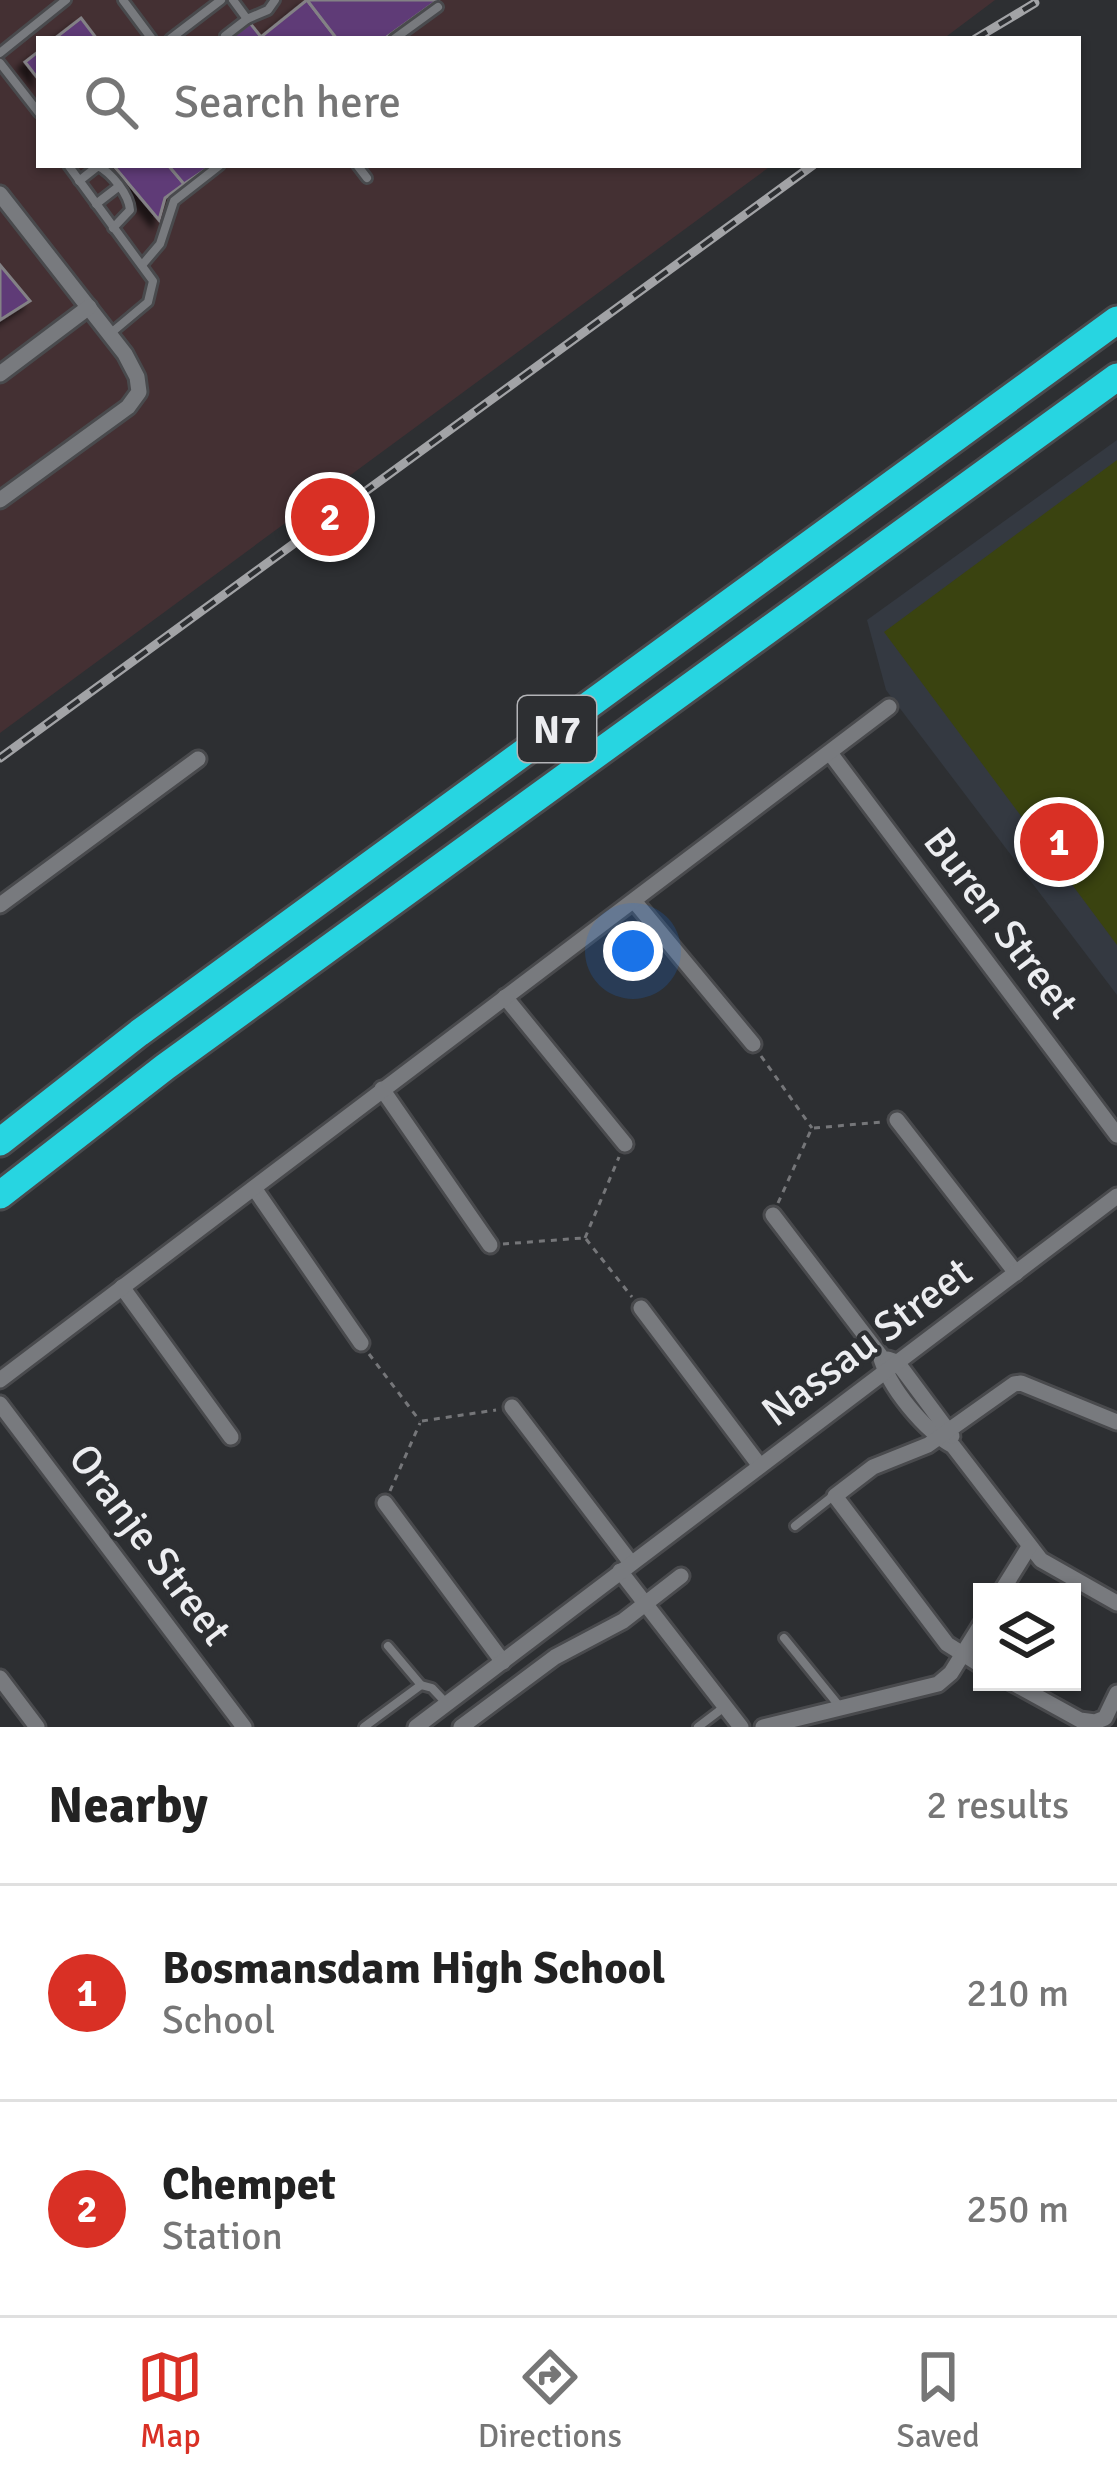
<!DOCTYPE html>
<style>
body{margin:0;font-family:Signika,sans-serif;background:#f6f6f6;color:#222}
.controls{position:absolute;right:36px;bottom:36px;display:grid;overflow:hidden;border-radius:0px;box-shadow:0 3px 9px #0004}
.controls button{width:108px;height:108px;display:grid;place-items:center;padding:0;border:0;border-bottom:3px solid #e0e0e0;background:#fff;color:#222;font:60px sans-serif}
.you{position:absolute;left:633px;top:951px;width:42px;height:42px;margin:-30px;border:9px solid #fff;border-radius:50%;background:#1a73e8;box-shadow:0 0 0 18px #1a73e833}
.badge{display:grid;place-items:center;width:78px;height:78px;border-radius:50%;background:#d93025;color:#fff;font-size:39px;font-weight:700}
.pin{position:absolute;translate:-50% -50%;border:6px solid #fff;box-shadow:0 3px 12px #0006}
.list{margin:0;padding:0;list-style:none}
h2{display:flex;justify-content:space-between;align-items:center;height:156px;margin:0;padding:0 48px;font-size:51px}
h2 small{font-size:39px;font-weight:400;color:#767676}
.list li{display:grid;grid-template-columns:78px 1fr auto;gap:36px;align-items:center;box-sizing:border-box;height:216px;padding:0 48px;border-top:3px solid #e0e0e0}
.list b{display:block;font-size:45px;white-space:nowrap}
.list p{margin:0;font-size:39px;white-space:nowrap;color:#767676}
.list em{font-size:39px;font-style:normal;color:#767676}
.icon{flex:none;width:66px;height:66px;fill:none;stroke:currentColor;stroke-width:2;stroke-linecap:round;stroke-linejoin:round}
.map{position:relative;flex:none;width:1117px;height:1727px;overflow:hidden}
.search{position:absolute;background:#fff;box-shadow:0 3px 9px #0004;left:36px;right:36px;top:36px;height:132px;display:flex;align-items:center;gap:30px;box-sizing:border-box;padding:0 42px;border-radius:0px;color:#767676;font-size:45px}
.sheet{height:588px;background:#fff}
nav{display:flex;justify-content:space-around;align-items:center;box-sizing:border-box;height:168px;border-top:3px solid #e0e0e0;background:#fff;font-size:33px;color:#767676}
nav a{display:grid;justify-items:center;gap:6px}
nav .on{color:#d93025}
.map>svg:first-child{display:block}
</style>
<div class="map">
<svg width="1117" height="1727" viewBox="0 0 1117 1727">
<defs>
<filter id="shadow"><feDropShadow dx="-7" dy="7" stdDeviation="3" flood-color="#0009"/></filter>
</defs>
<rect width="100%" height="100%" fill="#2d2f32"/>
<polygon fill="#343941" points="1117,440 1117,995 886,690 867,620"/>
<polygon fill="#443033" points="0,0 995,0 943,39 39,39 39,165 772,165 0,733"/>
<polygon fill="#3a4310" points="1117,460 1117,945 884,632"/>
<g fill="#5e3a77" stroke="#838185" stroke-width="3" filter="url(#shadow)">
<polygon points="307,0 337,39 229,39 250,23 261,37"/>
<polygon points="307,0 438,0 384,39 337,39"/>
<polygon points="81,18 97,39 54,39"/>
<polygon points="39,51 39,80 25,62"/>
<polygon points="113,165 168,165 184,184 165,198 159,220"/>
<polygon points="168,165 212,165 184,184"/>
<polygon points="0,265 30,301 0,320"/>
</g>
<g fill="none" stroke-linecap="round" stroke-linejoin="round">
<g stroke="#494a4d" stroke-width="14">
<g id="service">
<polyline points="123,0 152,39"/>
<polyline points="233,0 247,19 268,10 275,0"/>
<polyline points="225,36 247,19"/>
<polyline points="170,39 221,0"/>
<polyline points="394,39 438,7"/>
<polyline points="0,53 66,0"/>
<polyline points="0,63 39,113"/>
<polyline points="68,165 153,281 148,302 111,333"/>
<polyline points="357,165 367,178"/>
<path d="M 79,181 L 98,166 C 112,173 129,195 130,210 L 113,228"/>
<polyline points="96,204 118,187"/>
<polyline points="143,264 160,244 174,201 220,165"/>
<polyline points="795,1526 833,1496"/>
<polyline points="784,1638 840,1707"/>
<polyline points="388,1646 421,1685"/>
<polyline points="364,1727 421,1685 432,1688 447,1704"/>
<polyline points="698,1727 723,1708"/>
</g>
</g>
<g stroke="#494a4d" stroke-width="21">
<g id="minor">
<polyline points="0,194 125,354 137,377 139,392 128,407 0,500"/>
<polyline points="0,374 89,307"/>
<polyline points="830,753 1117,1135"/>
<polyline points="635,902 753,1044"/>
<polyline points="0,905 198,759"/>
<polyline points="505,997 625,1144"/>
<polyline points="382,1089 490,1245"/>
<polyline points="897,1120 1016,1273"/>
<polyline points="254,1188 361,1343"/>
<path d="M 773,1215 L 880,1355 C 888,1387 925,1431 953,1446 L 1041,1560 L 1117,1603"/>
<polyline points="122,1287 231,1437"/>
<polyline points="641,1308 760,1466"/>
<polyline points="888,1359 897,1362 952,1436"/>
<polyline points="0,1380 889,707"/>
<polyline points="0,1404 244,1727"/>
<polyline points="512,1407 631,1563"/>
<polyline points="385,1503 503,1662"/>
<polyline points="620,1571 741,1727"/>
<polyline points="1001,1592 1029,1547"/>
<polyline points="982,1666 947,1644 835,1496 873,1467 928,1445 1014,1384 1021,1383 1117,1422"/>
<polyline points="0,1678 37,1727"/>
<polyline points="1011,1682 1080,1720 1095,1722 1105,1718 1117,1693"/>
<polyline points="416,1727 1117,1196"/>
<polyline points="461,1727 555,1657 623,1621 681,1576"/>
<polyline points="763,1727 938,1684 951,1673 982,1623"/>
</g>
</g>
<g stroke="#494a4d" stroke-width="33">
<g id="motorway">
<polyline points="0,1142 139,1033 1117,320"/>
<polyline points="0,1195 165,1067 1117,377"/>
</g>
</g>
<g stroke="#757679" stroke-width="3" stroke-dasharray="6 6" stroke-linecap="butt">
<polyline points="761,1056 812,1128"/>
<polyline points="814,1128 882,1122"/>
<polyline points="778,1203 811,1130"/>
<polyline points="585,1238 619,1157"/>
<polyline points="586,1239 632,1297"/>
<polyline points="503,1244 583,1238"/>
<polyline points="369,1354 420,1421"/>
<polyline points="422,1421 496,1410"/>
<polyline points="390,1491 420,1423"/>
</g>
<use href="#service" stroke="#787a7e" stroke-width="8"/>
<use href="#minor" stroke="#787a7e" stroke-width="15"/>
<use href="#motorway" stroke="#27d5e1" stroke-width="27"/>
<g stroke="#a2a3a6" stroke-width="9">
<g id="rail">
<polyline points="975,39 1035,3"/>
<polyline points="0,758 813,165"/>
</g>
</g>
<use href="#rail" stroke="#2d2f32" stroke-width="4.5" stroke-dasharray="14" stroke-linecap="butt"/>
</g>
<g text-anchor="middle" stroke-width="9" stroke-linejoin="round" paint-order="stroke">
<rect fill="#2d2f32" stroke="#b3b4b7" stroke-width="3" x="518" y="696" width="78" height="66" rx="9"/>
<g font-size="39" font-weight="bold" fill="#ecedf0">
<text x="557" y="743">N7</text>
</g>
<g font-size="42" fill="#ecedf0" stroke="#2d2f32">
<text transform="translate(1002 922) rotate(53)" y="15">Buren Street</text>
<text transform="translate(866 1341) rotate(-37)" y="15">Nassau Street</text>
<text transform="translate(151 1544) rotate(53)" y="15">Oranje Street</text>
</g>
</g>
</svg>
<div class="controls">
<button><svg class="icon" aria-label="layers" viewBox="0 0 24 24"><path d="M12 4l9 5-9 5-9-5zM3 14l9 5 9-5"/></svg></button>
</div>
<div class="you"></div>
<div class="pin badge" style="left:1059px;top:842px">1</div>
<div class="pin badge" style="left:330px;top:517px">2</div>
<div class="search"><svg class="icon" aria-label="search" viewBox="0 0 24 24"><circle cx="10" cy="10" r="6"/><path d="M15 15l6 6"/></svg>Search here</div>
</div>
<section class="sheet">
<h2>Nearby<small>2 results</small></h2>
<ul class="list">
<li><span class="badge">1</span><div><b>Bosmansdam High School</b><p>School</p></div><em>210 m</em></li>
<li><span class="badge">2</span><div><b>Chempet</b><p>Station</p></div><em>250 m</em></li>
</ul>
</section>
<nav>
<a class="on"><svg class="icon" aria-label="map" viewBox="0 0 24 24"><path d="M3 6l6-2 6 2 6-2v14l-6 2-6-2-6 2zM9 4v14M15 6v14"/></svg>Map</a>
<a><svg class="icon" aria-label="directions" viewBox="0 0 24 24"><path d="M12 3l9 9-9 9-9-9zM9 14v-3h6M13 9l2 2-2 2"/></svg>Directions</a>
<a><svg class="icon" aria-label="saved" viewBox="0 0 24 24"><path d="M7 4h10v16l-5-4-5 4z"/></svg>Saved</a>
</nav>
